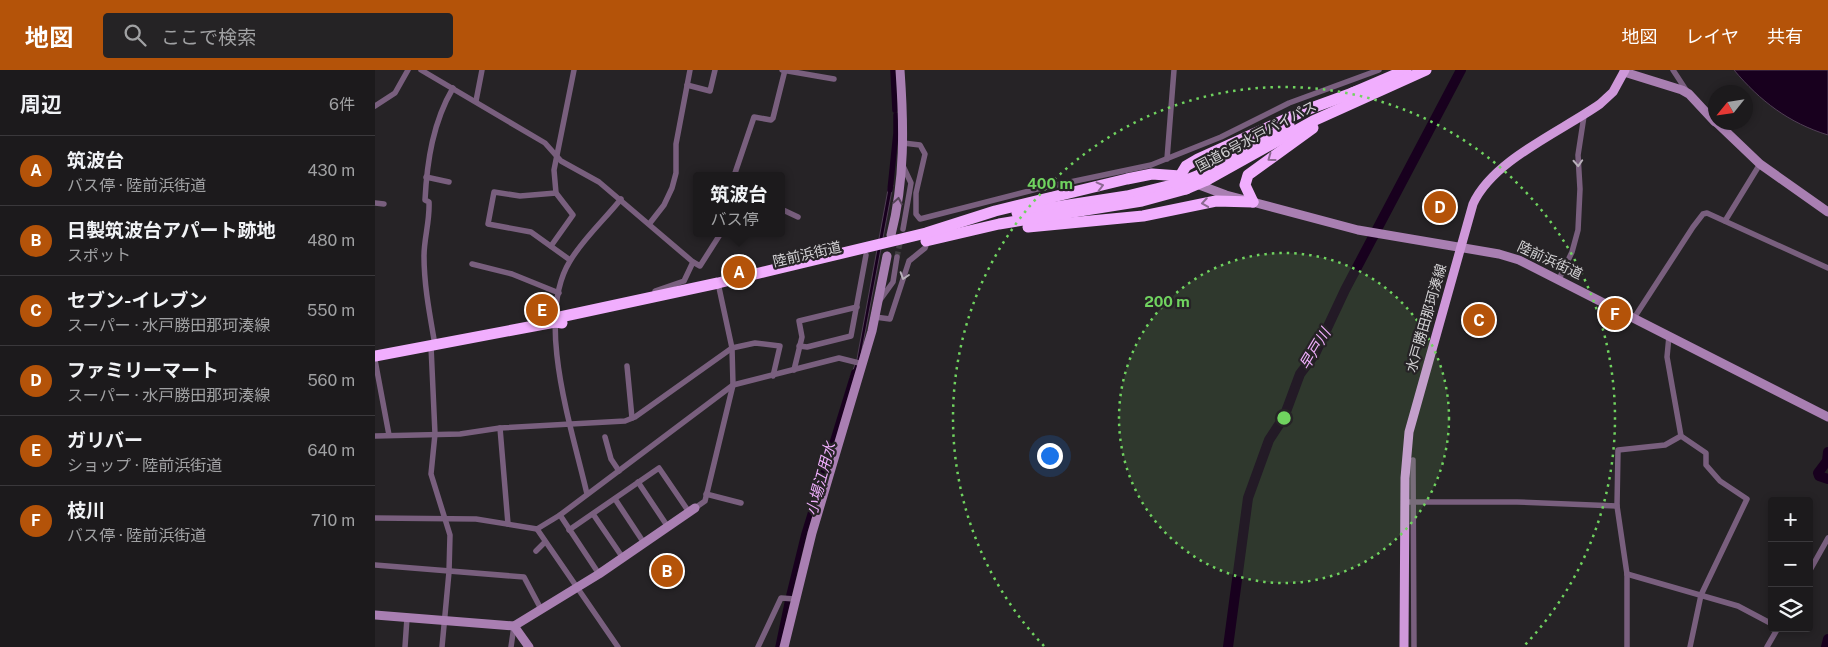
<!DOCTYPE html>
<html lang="ja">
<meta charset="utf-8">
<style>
body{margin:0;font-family:"Public Sans","Noto Sans JP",sans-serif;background:#252325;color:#f1f3f6}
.controls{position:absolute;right:15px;bottom:15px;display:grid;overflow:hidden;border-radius:5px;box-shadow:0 2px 8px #0003}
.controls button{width:45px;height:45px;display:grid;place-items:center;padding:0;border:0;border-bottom:1px solid #3a383b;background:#1c1a1c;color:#f1f3f6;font:25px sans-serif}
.compass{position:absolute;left:1333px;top:15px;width:45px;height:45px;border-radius:50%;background:#1c1a1c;box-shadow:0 2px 8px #0003;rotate:240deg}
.you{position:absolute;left:674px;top:385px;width:18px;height:18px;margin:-12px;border:4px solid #fff;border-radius:50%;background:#1a73e8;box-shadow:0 0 0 8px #1a73e833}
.badge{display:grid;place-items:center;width:32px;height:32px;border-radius:50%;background:#b45309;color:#fff;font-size:16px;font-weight:700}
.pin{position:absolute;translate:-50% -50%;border:2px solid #fff;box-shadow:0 1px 5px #0006}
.popup{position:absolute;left:318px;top:102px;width:92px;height:65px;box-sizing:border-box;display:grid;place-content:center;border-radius:5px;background:#1c1a1c;filter:drop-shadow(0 1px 4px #0005);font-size:16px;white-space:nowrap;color:#a0a1a3}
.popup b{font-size:19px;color:#f1f3f6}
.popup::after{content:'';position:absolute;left:50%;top:100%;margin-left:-10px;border:10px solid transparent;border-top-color:#1c1a1c}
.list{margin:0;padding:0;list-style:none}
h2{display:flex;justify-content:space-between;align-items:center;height:65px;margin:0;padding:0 20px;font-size:21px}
h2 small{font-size:16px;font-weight:400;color:#a0a1a3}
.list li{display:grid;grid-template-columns:32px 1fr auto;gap:15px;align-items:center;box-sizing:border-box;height:70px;padding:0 20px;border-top:1px solid #3a383b}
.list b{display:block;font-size:19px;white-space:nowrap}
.list p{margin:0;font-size:16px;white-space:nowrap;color:#a0a1a3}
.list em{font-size:16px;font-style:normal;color:#a0a1a3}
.icon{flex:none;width:28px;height:28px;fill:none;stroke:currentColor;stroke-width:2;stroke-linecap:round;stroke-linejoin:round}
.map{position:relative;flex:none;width:1453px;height:577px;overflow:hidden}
header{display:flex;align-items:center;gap:30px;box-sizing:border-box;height:70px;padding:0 25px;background:#b45309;color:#fff}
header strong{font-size:24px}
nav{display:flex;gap:28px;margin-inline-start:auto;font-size:18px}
.search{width:350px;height:45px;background:#252325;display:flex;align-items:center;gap:12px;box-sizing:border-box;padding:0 18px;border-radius:5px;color:#a0a1a3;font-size:19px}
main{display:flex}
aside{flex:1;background:#1c1a1c}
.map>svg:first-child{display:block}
</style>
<header>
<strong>地図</strong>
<div class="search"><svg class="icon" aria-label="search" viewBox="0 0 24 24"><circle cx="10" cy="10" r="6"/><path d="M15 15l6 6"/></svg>ここで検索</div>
<nav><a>地図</a><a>レイヤ</a><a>共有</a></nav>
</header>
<main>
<aside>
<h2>周辺<small>6件</small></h2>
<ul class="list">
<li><span class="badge">A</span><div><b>筑波台</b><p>バス停 · 陸前浜街道</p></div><em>430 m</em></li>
<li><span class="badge">B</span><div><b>日製筑波台アパート跡地</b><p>スポット</p></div><em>480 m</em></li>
<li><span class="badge">C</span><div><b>セブン-イレブン</b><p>スーパー · 水戸勝田那珂湊線</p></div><em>550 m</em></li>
<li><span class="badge">D</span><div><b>ファミリーマート</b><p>スーパー · 水戸勝田那珂湊線</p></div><em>560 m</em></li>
<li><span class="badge">E</span><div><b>ガリバー</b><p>ショップ · 陸前浜街道</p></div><em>640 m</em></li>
<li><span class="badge">F</span><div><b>枝川</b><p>バス停 · 陸前浜街道</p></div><em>710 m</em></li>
</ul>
</aside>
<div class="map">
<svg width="1453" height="577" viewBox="0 0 1453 577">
<rect width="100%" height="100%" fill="#262326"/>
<g fill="#18001e" stroke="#503f55">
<path d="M 1359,0 L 1453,0 L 1453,65 C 1414,53 1385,31 1359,0 Z"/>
<polygon points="514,114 518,115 485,290 479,309 475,308 482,289"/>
</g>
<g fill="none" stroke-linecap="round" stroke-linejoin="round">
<g stroke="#18001e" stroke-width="5.5">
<polyline points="518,0 520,40"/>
<polyline points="515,120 521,63 521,45"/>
<polyline points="414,525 429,464 479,302"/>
<polyline points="403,577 413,529"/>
</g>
<g stroke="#18001e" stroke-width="10">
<polyline points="1453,382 1452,391 1443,403 1444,406 1453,409"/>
<polyline points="853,577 873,428 894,370 909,347 925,304 940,284 970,220 1086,0"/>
<polyline points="1451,577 1453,569"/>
</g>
<polyline stroke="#403d40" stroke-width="5.5" stroke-dasharray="5.5 3" stroke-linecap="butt" points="522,187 526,168"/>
<g stroke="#795f7e" stroke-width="5.5">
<polyline points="46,0 170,73 186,91 224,112 318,192 325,196 346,163"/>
<polyline points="407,0 459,9"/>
<polyline points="1298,0 1313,23"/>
<polyline points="312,15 335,21 340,0"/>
<polyline points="101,31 107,0"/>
<polyline points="0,36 20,23 33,0"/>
<polyline points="528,73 545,75 550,84 541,123 541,144 545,149 662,119 776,95 846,67 914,33 1004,0"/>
<polyline points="792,89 799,0"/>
<polyline points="528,96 536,113 528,159"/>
<polyline points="359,106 379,47 396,50 398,48 410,0"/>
<polyline points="51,107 74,112"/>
<polyline points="181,123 145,126 119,122 113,154 156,162 195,190"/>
<polyline points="0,133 9,134"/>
<polyline points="406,139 423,147"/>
<polyline points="1350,151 1385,94"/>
<polyline points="275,153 289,135 297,118 301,103 301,74 315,0"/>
<polyline points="176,176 198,145 181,123 179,100 199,0"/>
<polyline points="97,194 137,204 184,223"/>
<polyline points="1184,209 1197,182 1203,160 1205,119 1203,85 1209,46"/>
<polyline points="281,227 280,221 309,211 318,192"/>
<polyline points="505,230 518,212 522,187"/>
<polyline points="500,247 515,249 534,191 550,178 553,170"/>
<polyline points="1259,248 1318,157 1328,144 1332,143 1453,198"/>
<polyline points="1294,266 1292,287 1306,366 1331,383 1331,395 1345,411 1372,429 1326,525 1315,577"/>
<path d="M 60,275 C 55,246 49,216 49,186 C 49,168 55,151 54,132 L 50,130 C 52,91 58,52 78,18"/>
<polyline points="56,276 60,364 56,404 75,465 74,502 67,577"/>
<polyline points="424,276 432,277 476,266 491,185"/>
<polyline points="0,290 14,365"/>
<polyline points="252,296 257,348"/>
<polyline points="419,300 427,267 424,251 482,237"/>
<polyline points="125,358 133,454"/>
<polyline points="0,366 85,364 125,358 250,351 260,347 357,278 380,273 405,276 398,306"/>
<polyline points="230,367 236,389 244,401"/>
<polyline points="1038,390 1039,577"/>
<polyline points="263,412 293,457"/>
<path d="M 212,424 C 198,362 159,249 195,191 C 208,169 230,149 246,129"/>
<polyline points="331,424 366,433"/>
<polyline points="240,429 269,473"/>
<polyline points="1030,432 1142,432 1242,436"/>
<polyline points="320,438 330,431 358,315 357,278 343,213"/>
<polyline points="218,444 248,488"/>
<polyline points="185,445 224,504"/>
<polyline points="0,448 101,449 162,459 185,445 358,315 464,288 488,294"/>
<polyline points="162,459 243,577"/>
<polyline points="194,460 284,398 314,442"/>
<polyline points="161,481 170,472"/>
<polyline points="0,495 149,507 166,539"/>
<polyline points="1434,502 1453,468"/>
<polyline points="1252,504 1363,536 1397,554"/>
<polyline points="30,577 32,548"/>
<polyline points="136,577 139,556"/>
<polyline points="383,577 406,528 420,529"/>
<polyline points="1252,577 1252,504 1242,436 1243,380 1290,375 1306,366"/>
<polyline points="1392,577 1403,558"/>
</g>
<g stroke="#a97fb2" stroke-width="9">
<polyline points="1249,2 1307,20 1314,24 1340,52"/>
<polyline points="1341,52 1385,94 1453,142"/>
<polyline points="819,113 851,125 983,160 1124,184 1144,190 1453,347"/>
<path d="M 516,165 C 530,110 529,56 525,0"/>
<polyline points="0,545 139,556 224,504 320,438"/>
<polyline points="139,556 154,577"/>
<polyline points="409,577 437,463 497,261 512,186"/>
</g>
<path stroke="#cf98da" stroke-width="9" d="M 1029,577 L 1030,408 L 1034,362 L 1098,134 C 1118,90 1185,62 1225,34 L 1238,22 L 1250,0"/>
<g stroke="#f1aefe" stroke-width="11">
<polyline points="977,23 1031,0"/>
<polyline points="824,105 914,55"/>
<polyline points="832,110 938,51 1051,0"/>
<polyline points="878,132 870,115 873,105 938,58"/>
<polyline points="642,143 752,126 801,114"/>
<polyline points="653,157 768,146 841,131 878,132"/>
<polyline points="551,171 624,154 767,131 811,119"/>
<polyline points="180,252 185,247 343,213 551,163 620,141 752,109 777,104 805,106 811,96 823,89 931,40 983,21"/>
<polyline points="0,286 180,252 187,253"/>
</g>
<g stroke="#f1aefe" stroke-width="11">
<polyline points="801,114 824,105"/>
<polyline points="811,119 832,110"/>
</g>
</g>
<defs><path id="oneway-chevron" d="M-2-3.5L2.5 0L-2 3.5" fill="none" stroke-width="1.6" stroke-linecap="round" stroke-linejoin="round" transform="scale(1.25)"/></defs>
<g stroke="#8c6892">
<use href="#oneway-chevron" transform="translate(896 88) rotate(144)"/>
<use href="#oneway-chevron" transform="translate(725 116) rotate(-14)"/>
<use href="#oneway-chevron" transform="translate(830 133) rotate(171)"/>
</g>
<g stroke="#b8b0ba">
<use href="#oneway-chevron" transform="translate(1203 93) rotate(87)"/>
<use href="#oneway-chevron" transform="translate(529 206) rotate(108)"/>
</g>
<use stroke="#544357" href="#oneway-chevron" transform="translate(523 131) rotate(-80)"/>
<circle cx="909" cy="348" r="165" fill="#70d35f" fill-opacity=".12"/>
<g fill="none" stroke="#70d35f" stroke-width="2.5" stroke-dasharray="2.5 5">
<circle cx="909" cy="348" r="165"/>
<path d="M669 576A331 331 0 1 1 1149 576"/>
</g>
<g text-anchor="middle" stroke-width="4.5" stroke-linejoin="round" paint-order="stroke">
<g font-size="14" fill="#d3d2d4" stroke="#262326">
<text transform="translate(881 66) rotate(-28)" y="5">国道6号水戸バイパス</text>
<text transform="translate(432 184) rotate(-13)" y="5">陸前浜街道</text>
<text transform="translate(1175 190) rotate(25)" y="5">陸前浜街道</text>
<text transform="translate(1051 248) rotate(-74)" y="5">水戸勝田那珂湊線</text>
</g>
<g font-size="15" font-style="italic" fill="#f0affd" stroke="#262326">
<text transform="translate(940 279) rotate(-59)" y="5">早戸川</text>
<text transform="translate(446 409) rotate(-75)" y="5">小場江用水</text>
</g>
</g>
<circle cx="909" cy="348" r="8" fill="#70d35f" stroke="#262326" stroke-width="2.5"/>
<g font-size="15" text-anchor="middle" font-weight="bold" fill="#70d35f" stroke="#262326" stroke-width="4.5" stroke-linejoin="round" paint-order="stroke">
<text x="675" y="119">400 m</text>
<text x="792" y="237">200 m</text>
</g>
</svg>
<div class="controls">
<button>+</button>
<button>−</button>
<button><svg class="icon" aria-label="layers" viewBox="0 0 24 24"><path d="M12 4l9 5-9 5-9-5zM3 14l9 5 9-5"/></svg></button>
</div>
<svg class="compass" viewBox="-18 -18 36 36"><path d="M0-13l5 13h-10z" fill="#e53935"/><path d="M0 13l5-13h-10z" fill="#a0a1a3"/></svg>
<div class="you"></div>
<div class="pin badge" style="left:364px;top:202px">A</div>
<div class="popup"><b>筑波台</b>バス停</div>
<div class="pin badge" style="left:292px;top:501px">B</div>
<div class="pin badge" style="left:1104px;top:250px">C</div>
<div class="pin badge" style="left:1065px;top:137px">D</div>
<div class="pin badge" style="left:167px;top:240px">E</div>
<div class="pin badge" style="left:1240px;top:244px">F</div>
</div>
</main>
